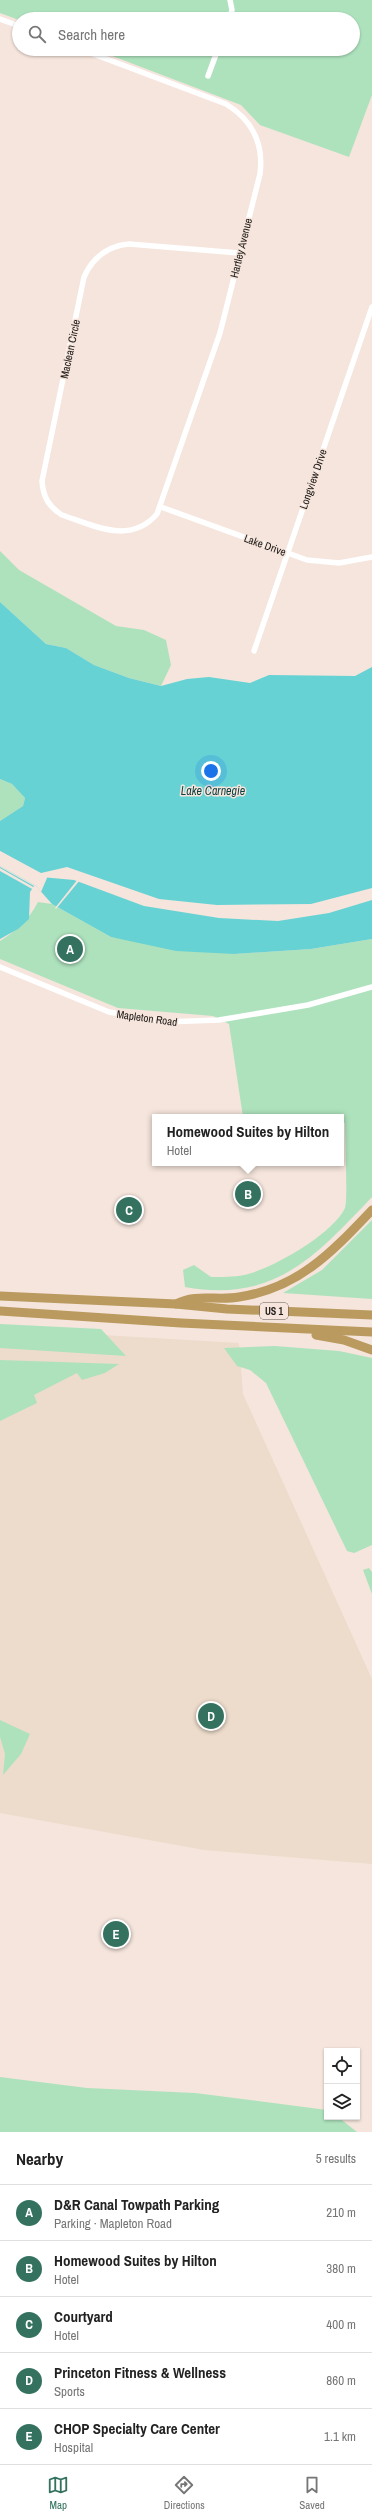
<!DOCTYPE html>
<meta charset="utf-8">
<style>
body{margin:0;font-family:"Archivo Narrow",sans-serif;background:#f2f2f2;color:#222}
.controls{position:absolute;right:12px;bottom:12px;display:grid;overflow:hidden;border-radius:0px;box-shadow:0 1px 3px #0004}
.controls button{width:36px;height:36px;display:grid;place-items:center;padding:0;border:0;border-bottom:1px solid #e0e0e0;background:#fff;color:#222;font:20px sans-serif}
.you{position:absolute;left:211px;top:771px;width:14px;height:14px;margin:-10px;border:3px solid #fff;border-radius:50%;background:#1a73e8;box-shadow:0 0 0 6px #1a73e833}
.badge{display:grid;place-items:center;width:26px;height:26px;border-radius:50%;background:#34725f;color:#fff;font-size:13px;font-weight:700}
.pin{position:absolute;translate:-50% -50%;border:2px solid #fff;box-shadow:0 1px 4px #0006}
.popup{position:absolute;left:152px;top:1114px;width:192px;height:52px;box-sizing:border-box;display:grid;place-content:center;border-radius:0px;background:#fff;filter:drop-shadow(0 1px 3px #0005);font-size:13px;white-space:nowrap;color:#767676}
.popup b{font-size:15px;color:#222}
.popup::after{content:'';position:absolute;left:50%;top:100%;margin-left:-8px;border:8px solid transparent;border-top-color:#fff}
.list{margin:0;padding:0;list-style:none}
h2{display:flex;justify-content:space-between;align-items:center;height:52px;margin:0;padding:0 16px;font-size:17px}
h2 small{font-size:13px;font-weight:400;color:#767676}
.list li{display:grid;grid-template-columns:26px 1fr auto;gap:12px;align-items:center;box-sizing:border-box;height:56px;padding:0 16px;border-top:1px solid #e0e0e0}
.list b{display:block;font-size:15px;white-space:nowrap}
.list p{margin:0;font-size:13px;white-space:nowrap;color:#767676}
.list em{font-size:13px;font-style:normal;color:#767676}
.icon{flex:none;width:22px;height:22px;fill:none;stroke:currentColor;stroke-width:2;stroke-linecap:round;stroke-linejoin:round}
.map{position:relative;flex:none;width:372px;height:2132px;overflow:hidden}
.search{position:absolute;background:#fff;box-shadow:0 1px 3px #0004;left:12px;right:12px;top:12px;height:44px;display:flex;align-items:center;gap:10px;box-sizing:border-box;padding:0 14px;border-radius:22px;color:#767676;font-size:15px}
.sheet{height:332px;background:#fff}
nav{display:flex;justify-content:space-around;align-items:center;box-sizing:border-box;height:56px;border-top:1px solid #e0e0e0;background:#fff;font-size:11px;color:#767676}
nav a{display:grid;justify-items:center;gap:2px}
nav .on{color:#34725f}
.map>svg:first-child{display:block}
</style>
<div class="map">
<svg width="372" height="2132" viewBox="0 0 372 2132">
<rect width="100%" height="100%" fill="#f5e5dc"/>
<polygon fill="#eddccb" points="0,1329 239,1343 243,1394 372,1679 372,1864 204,1850 0,1813"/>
<g fill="#aee2bd">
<polygon points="0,0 372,0 372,95 349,157 260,125 241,105 94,49 353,49 353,19 19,20 0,13"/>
<polygon points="0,551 19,570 116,626 144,630 166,640 171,665 161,686 129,678 94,665 66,648 46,644 0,602"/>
<polygon points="0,779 12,784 25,798 23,806 0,821"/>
<path d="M 38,902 L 52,904 L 111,937 L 234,954 L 311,949 L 372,939 L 372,1197 C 315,1257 274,1303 185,1287 L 183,1270 L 194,1265 L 211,1277 C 221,1277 234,1277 244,1275 C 272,1269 333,1234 345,1208 C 348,1201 345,1136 345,1123 L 341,1122 L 341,1117 L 243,1117 L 229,1024 L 213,1016 L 118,1008 L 0,959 L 0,941 C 17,930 28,921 38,902 Z"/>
<polygon points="372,1220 372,1299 283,1293 322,1270"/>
<polygon points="0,1324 101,1329 126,1356 0,1348"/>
<polygon points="275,1346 339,1351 372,1358 372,1545 354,1553 347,1551 266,1383 250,1370 237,1366 224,1348"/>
<polygon points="0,1360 119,1364 105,1373 82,1380 77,1373 34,1395 37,1403 0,1421"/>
<polygon points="369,1568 372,1572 372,1594 363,1570"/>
<polygon points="0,1720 30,1734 21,1754 3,1775 5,1754 0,1737"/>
<polygon points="0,2077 87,2088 195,2093 327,2110 327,2117 338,2117 357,2132 0,2132"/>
</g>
<g fill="#66d2d4">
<polygon points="0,602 46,644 66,648 94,665 129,678 161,686 187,679 209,677 250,683 269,675 355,676 372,667 372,888 311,904 217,905 159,899 67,867 41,873 0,851 0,821 23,806 25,798 12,784 0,779"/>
<polygon points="0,855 41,877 74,880 144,906 219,918 278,921 329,913 372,900 372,939 311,949 234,954 176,951 111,937 52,904 36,886 0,866"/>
<polygon points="0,867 34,886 30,892 29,919 18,929 0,939"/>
</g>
<g fill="#f5e5dc">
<polygon points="0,851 41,874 45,874 41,875 47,876 47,878 41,892 36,886 0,866"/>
<polygon points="0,868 35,888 34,890 0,871"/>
<polygon points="78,879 80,880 56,909 55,908"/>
</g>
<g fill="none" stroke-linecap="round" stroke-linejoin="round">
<g stroke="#fff" stroke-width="5.5">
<polyline points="0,19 19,26"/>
<polyline points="229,19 232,10 230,0"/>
<path d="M 80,49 L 226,104 C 252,120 264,143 260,174 L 220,333 L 157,514 C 130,545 95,526 62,515 C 49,507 43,497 42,481 L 84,277 C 93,257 107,246 129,244 L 239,253"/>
<polyline points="208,76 218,49"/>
<polyline points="161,507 307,560 339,563 372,557"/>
<polyline points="254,651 372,307"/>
<polyline points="0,967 109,1012 165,1022 219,1020 308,1005 372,987"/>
</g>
<g stroke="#ba9a5e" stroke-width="9">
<polyline points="0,1296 176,1304 227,1309 372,1315"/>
<path d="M 176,1304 C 196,1293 217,1301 239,1297 C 299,1288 332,1252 372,1210"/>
<polyline points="0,1311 181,1323 372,1332"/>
<polyline points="316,1335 344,1340 372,1350"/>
</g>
</g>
<g text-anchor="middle" stroke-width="3" stroke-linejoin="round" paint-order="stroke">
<rect fill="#f5e5dc" stroke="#5e5651" stroke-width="1" x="260" y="1303" width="28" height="16" rx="3"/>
<g font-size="10" font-weight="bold" fill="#1d1815">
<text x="274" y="1315">US 1</text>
</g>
<g font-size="11" fill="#1d1815" stroke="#f5e5dc">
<text transform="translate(241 248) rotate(-76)" y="4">Hartley Avenue</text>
<text transform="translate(70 349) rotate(-78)" y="4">Maclean Circle</text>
<text transform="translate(313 479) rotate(-71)" y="4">Longview Drive</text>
<text transform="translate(265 545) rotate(20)" y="4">Lake Drive</text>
<text transform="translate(147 1018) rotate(8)" y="4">Mapleton Road</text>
</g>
<g font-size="12" font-style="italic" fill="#0b3f40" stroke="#f5e5dc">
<text x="213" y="795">Lake Carnegie</text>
</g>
</g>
</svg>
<div class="controls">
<button><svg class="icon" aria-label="locate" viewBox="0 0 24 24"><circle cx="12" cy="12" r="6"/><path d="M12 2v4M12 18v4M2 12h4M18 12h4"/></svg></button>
<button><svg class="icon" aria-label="layers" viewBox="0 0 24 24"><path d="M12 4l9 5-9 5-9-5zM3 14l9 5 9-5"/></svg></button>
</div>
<div class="you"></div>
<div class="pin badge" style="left:70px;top:949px">A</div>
<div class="pin badge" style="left:248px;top:1194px">B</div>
<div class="popup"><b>Homewood Suites by Hilton</b>Hotel</div>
<div class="pin badge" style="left:129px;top:1210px">C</div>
<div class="pin badge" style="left:211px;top:1716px">D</div>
<div class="pin badge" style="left:116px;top:1934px">E</div>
<div class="search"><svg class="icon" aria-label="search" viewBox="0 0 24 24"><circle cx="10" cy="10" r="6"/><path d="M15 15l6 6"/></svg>Search here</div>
</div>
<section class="sheet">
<h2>Nearby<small>5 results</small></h2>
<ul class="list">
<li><span class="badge">A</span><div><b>D&amp;R Canal Towpath Parking</b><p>Parking · Mapleton Road</p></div><em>210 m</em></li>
<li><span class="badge">B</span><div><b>Homewood Suites by Hilton</b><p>Hotel</p></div><em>380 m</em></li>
<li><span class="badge">C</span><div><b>Courtyard</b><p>Hotel</p></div><em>400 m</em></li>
<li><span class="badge">D</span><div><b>Princeton Fitness &amp; Wellness</b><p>Sports</p></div><em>860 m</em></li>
<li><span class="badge">E</span><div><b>CHOP Specialty Care Center</b><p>Hospital</p></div><em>1.1 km</em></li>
</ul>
</section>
<nav>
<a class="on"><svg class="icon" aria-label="map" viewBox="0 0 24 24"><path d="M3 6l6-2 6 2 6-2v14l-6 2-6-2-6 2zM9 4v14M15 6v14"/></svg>Map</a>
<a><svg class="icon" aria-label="directions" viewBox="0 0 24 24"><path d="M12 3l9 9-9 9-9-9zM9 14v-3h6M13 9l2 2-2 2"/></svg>Directions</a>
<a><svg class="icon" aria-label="saved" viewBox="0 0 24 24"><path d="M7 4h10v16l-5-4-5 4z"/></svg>Saved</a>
</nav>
